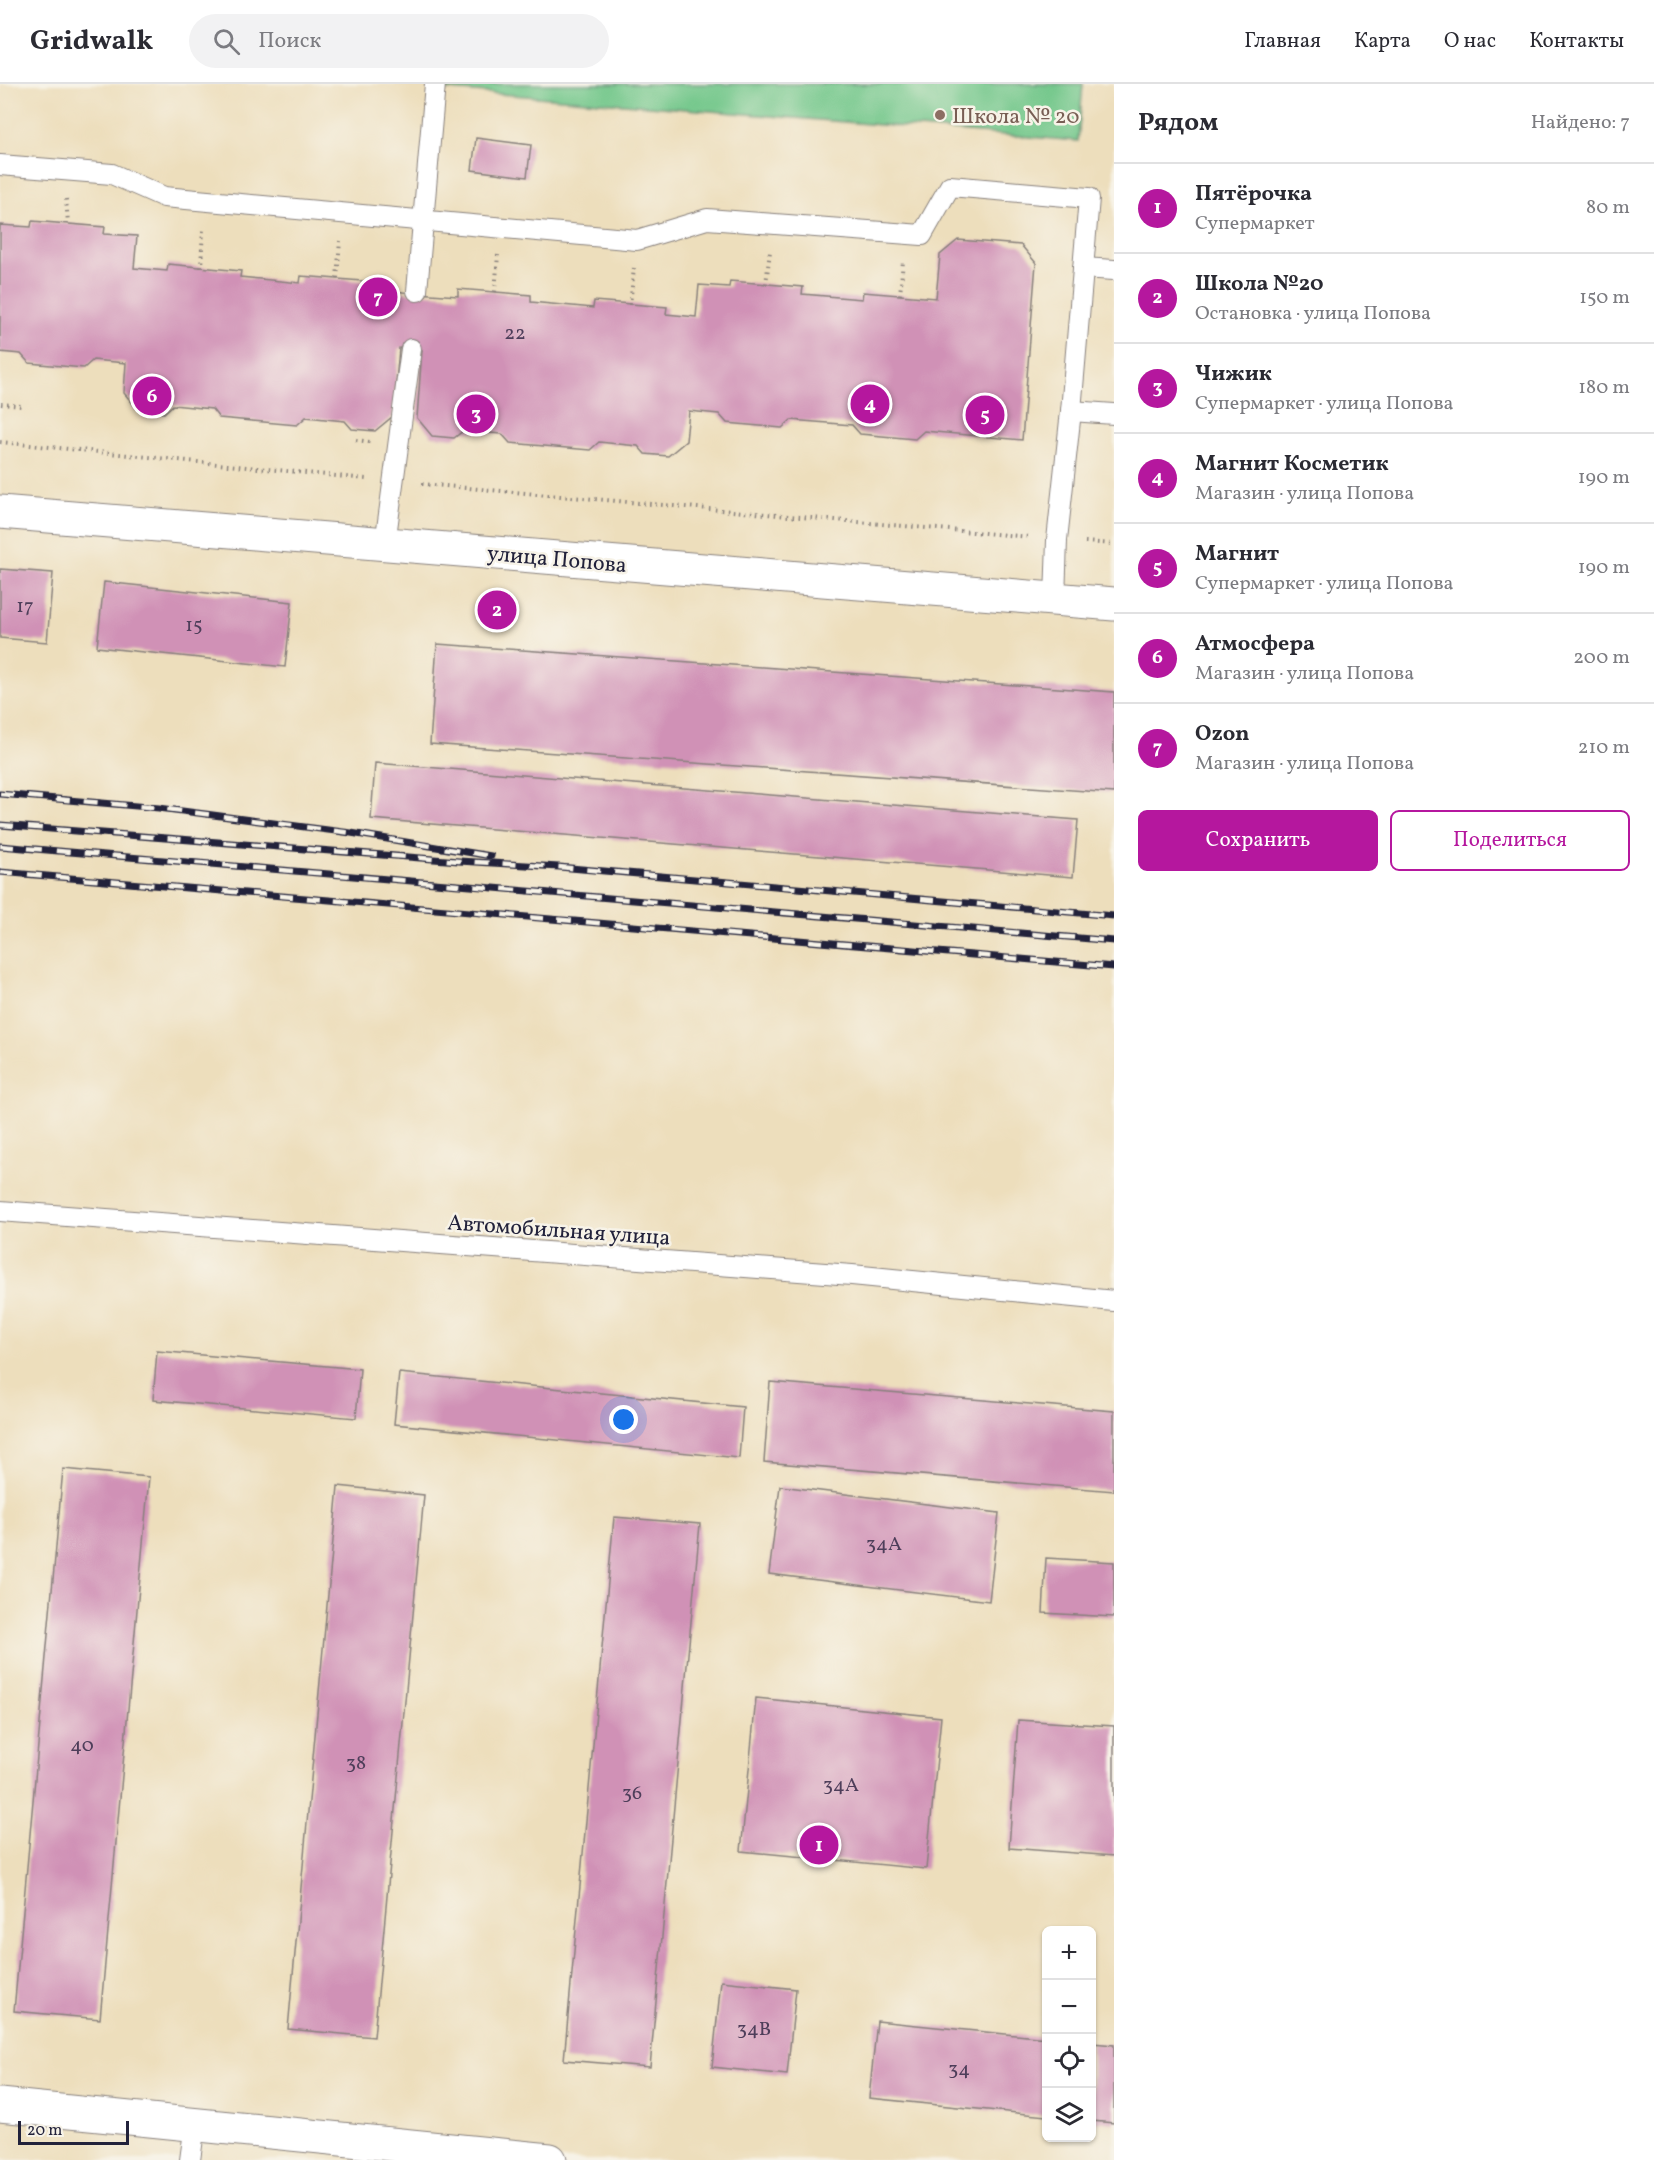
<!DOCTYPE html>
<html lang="ru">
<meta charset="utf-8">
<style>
body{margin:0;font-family:Vollkorn,serif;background:#f2f2f3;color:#2b2b33}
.controls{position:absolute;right:18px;bottom:18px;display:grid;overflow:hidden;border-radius:9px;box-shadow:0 2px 4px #0004}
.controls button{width:54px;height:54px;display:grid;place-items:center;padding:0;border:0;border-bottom:2px solid #e1e1e2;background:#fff;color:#2b2b33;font:30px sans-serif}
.scale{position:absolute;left:18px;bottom:15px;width:111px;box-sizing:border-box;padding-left:6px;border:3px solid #22223b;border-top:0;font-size:16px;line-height:21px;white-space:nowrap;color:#22223b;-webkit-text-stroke:4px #f7f3e8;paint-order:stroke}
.you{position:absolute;left:624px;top:1336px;width:21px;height:21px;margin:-15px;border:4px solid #fff;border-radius:50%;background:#1a73e8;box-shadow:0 0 0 9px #1a73e833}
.badge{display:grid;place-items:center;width:39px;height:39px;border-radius:50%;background:#b5179e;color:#fff;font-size:20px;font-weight:700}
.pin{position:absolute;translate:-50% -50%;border:3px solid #fff;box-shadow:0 2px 6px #0006}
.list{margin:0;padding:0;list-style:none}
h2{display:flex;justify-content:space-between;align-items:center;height:78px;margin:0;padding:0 24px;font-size:26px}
h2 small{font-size:20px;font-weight:400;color:#7c7c81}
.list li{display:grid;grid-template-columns:39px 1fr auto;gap:18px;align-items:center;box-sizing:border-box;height:90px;padding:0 24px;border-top:2px solid #e1e1e2}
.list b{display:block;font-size:22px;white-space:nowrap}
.list p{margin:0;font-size:20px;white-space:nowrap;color:#7c7c81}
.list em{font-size:20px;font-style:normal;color:#7c7c81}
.actions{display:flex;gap:12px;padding:18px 24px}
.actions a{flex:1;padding:14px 0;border:2px solid #b5179e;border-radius:9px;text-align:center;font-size:21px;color:#b5179e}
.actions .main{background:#b5179e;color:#fff}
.icon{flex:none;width:33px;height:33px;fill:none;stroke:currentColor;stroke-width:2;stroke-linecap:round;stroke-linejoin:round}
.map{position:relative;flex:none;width:1114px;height:2076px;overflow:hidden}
header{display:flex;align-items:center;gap:36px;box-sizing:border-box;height:84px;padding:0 30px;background:#fff;border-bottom:2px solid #e1e1e2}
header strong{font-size:28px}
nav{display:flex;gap:33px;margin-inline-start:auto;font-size:21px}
.search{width:420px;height:54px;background:#f2f2f3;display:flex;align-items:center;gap:15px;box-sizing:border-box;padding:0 21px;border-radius:33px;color:#7c7c81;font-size:22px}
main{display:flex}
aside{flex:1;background:#fff}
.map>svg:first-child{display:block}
</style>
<header>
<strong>Gridwalk</strong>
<div class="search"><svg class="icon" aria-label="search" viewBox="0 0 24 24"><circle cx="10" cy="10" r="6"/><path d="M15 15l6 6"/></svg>Поиск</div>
<nav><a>Главная</a><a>Карта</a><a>О нас</a><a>Контакты</a></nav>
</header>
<main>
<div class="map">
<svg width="1114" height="2076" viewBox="0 0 1114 2076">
<rect width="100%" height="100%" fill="#f7f3e8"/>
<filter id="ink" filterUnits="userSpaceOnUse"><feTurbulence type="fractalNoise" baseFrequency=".0167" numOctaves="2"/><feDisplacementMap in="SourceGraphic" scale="12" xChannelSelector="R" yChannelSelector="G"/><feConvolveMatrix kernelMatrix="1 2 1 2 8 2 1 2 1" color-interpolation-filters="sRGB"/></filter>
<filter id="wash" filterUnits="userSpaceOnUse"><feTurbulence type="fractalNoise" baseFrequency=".008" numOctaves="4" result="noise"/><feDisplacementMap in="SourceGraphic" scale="24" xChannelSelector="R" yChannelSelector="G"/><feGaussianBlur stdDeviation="1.35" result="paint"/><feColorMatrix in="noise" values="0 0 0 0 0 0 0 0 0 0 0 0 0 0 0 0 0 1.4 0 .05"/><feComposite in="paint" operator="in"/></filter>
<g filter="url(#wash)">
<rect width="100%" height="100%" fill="#eddebc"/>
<polygon fill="#73c78b" stroke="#4a7463" stroke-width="1.5" points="440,0 1083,0 1078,57 439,5"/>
<g id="blocks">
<g fill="#d091b6">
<polygon points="476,54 531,61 527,93 472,86"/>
<polygon points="32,137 105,143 104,150 137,152 134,184 167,187 168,180 241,187 240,193 300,199 301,192 374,198 374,205 403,208 458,212 458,205 531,211 531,218 593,224 594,217 667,223 666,230 696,233 699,201 729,203 730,197 803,203 802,210 862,215 863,208 936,214 940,171 958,156 1021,161 1036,179 1022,356 924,347 915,355 860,350 852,341 791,336 782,344 727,339 719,330 689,327 686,357 668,372 645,370 638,362 599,358 590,366 510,359 502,350 463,347 454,354 432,352 417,334 422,266 399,264 393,332 375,347 352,345 345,337 306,333 297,341 219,334 212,325 173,321 164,329 139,327 124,309 126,279 93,276 84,284 29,279 21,270 0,268 0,141 31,143"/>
<polygon points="0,485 53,489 47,558 0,554"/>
<polygon points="104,498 292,518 285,583 97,563"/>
<polygon points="437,560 1114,608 1114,709 430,660"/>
<polygon points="375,679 1078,736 1073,793 371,735"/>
<polygon points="157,1267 360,1285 356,1334 153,1316"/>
<polygon points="399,1289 743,1323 739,1374 394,1340"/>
<polygon points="770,1298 1114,1327 1114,1407 764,1378"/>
<polygon points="63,1385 149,1393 100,1935 14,1927"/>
<polygon points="338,1402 424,1411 374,1953 288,1945"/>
<polygon points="780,1402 999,1429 989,1517 769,1490"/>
<polygon points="614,1433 700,1440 650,1983 564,1976"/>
<polygon points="1046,1474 1114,1478 1114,1533 1043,1529"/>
<polygon points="756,1614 941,1633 926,1785 741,1767"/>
<polygon points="1018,1636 1114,1642 1114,1772 1009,1764"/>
<polygon points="721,1897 796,1905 787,1991 712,1983"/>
<polygon points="877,1937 1046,1954 1046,2032 869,2014"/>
<polygon points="1092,1959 1114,1961 1114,2039 1092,2037"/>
</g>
</g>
</g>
<g filter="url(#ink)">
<use href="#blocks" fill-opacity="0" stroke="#88807c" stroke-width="1.5"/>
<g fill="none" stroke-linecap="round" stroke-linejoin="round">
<g stroke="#88807c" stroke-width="22">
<g id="service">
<polyline points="0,81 112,90 164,113 637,156 707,135 922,151 950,102 1089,114 1071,327 1057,456 1055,515"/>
<polyline points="1083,184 1114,186"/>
<polyline points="417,207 435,0"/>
<polyline points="1071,327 1114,330"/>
<polyline points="385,460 411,265"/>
<polyline points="0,1127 852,1191 1114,1217"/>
<polyline points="190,2076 195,2040"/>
</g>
</g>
<g stroke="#88807c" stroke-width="35">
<g id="tertiary">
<polyline points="0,428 1114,520"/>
<polyline points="0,2021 550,2076"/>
</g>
</g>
<g stroke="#88807c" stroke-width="4" stroke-dasharray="1.5 4.5" stroke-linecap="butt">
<polyline points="66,115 68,139"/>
<polyline points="201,184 203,144"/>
<polyline points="337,194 340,157"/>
<polyline points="766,200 770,167"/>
<polyline points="495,208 498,171"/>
<polyline points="900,211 903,177"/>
<polyline points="630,221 634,184"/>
<polyline points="1,320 21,322"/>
<polyline points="356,356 370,358"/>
<polyline points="0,358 366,395"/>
<polyline points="422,400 1030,453"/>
<polyline points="1085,458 1114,460"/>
</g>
<use href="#service" stroke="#fff" stroke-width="20"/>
<use href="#tertiary" stroke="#fff" stroke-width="33"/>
<g stroke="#22223b" stroke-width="7">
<g id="rail">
<polyline points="0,710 159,724 351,749 491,772"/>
<polyline points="0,741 459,777 559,783 1114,832"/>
<polyline points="0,762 1114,857"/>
<polyline points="0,788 1114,883"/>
</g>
</g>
<use href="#rail" stroke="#f7f3e8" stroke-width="4.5" stroke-dasharray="14" stroke-linecap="butt"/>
</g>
</g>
<circle fill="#8d6e63" stroke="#f7f3e8" stroke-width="2" cx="940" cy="31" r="6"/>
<g text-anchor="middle" stroke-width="5" stroke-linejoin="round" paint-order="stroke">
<g font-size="20" fill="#4e3e5a">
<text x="515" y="255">22</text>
<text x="25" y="528">17</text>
<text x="194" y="547">15</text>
<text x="884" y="1466">34А</text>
<text x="82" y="1667">40</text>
<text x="356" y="1685">38</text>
<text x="841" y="1707">34А</text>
<text x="632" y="1715">36</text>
<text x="754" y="1951">34В</text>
<text x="959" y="1991">34</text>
</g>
<g font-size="22" fill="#785e54" stroke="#f7f3e8" text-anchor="start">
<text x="952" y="39">Школа № 20</text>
</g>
<g font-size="22" fill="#22223b" stroke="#f7f3e8">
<text transform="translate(557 474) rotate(5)" y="8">улица Попова</text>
<text transform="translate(559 1145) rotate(4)" y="8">Автомобильная улица</text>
</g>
</g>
</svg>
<div class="controls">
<button>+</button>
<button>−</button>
<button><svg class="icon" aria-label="locate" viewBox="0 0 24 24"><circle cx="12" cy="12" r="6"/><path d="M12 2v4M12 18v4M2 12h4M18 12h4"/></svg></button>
<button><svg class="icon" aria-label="layers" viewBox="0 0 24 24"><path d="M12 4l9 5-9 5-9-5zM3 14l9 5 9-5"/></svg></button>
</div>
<div class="scale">20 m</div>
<div class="you"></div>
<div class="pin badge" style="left:819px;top:1761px">1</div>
<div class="pin badge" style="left:497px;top:526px">2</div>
<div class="pin badge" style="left:476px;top:330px">3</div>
<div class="pin badge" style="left:870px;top:320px">4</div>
<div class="pin badge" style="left:985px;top:331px">5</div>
<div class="pin badge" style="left:152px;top:312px">6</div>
<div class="pin badge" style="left:378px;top:213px">7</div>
</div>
<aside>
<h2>Рядом<small>Найдено: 7</small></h2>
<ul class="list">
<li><span class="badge">1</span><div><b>Пятёрочка</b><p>Супермаркет</p></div><em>80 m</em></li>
<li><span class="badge">2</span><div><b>Школа №20</b><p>Остановка · улица Попова</p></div><em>150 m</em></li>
<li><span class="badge">3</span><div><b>Чижик</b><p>Супермаркет · улица Попова</p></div><em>180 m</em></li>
<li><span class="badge">4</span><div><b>Магнит Косметик</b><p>Магазин · улица Попова</p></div><em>190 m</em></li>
<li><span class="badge">5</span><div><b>Магнит</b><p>Супермаркет · улица Попова</p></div><em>190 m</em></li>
<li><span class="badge">6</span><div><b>Атмосфера</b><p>Магазин · улица Попова</p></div><em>200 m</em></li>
<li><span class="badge">7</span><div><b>Ozon</b><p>Магазин · улица Попова</p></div><em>210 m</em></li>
</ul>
<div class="actions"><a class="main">Сохранить</a><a>Поделиться</a></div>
</aside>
</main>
